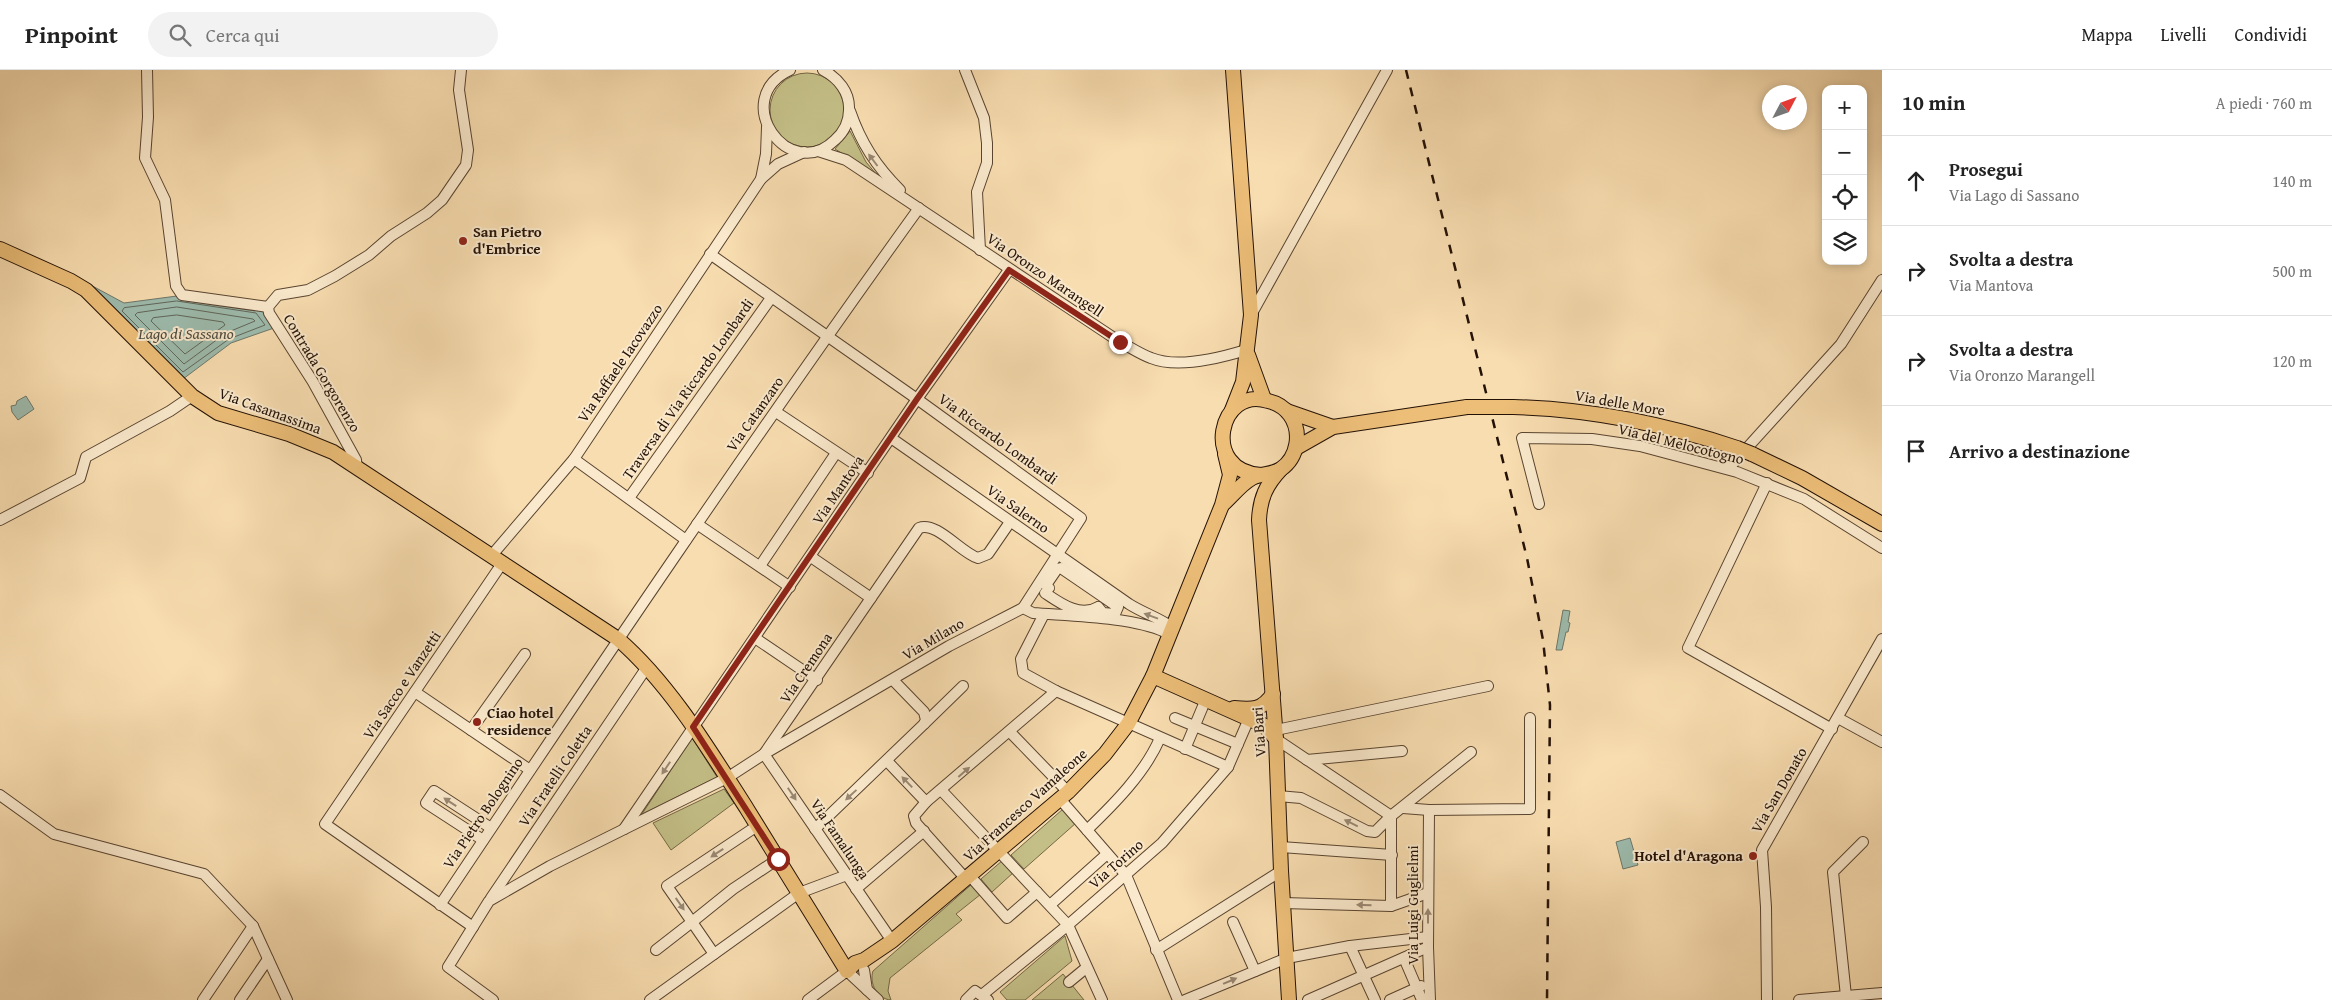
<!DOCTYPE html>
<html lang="it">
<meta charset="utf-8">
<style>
body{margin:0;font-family:"Gentium Book Plus",serif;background:#f2f2f2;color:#222}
.controls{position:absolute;right:15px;top:15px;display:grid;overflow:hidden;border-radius:10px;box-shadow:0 2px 8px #0003}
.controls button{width:45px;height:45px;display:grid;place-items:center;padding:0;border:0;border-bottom:1px solid #e0e0e0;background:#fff;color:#222;font:25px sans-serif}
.compass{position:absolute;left:1762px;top:15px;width:45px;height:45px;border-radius:50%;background:#fff;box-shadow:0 2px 8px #0003;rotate:49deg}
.stop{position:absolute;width:15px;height:15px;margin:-11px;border:4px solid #8f2418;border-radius:50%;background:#fff}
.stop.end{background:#8f2418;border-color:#fff;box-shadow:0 1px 5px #0008}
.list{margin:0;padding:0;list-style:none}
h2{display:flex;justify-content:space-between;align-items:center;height:65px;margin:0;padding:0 20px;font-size:21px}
h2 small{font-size:16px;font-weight:400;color:#767676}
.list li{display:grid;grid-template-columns:32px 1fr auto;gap:15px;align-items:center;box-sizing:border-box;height:90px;padding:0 20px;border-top:1px solid #e0e0e0}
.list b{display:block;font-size:19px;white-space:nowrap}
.list p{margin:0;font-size:16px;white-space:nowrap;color:#767676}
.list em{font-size:16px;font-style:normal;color:#767676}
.icon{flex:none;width:28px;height:28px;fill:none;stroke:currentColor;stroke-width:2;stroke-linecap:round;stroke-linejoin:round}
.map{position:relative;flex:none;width:1882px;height:930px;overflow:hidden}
header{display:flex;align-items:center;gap:30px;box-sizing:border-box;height:70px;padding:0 25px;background:#fff;border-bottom:1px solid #e0e0e0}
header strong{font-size:24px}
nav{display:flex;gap:28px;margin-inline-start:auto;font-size:18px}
.search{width:350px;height:45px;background:#f2f2f2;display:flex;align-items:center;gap:12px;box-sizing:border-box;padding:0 18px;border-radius:28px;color:#767676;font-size:19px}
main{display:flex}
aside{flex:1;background:#fff}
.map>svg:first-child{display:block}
</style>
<header>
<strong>Pinpoint</strong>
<div class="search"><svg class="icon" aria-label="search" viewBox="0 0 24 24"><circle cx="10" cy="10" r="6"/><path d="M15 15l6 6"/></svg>Cerca qui</div>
<nav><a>Mappa</a><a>Livelli</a><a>Condividi</a></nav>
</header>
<main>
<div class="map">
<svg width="1882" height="930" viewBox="0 0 1882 930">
<rect width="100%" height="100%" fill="#f8ddb0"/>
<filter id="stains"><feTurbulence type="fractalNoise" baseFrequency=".004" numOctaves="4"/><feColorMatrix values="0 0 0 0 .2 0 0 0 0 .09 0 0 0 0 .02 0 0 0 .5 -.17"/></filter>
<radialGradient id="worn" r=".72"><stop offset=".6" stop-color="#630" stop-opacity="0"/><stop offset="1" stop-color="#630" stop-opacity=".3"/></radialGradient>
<g fill="#c4bf87" stroke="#746846">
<circle cx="807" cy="40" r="37"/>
<polygon points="850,61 866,92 877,105 835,79"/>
<polygon points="692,668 717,707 642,744"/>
<polygon points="724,719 734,733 671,780 653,753"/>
<polygon points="1063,739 1076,753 1024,799 1011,785"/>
<polygon points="1003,790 1014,802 992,822 981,809"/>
<path d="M 972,814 L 981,824 L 956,844 L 962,850 L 890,908 L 888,921 L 891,930 C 877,929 869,913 873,901 Z"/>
<polygon points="1065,866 1072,891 1025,930 1007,930 1000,922"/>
<polygon points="1063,904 1084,930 1032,930"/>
</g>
<g fill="#9dbbad" stroke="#6d776a">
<polygon points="85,212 124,233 177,226 263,241 274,258 231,273 183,309"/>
<polygon points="26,326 34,339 18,350 12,342 11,336 16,335 17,331"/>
<polygon points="1563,540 1570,541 1568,552 1570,553 1568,562 1566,562 1562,580 1556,580"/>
<polygon points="1630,768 1638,795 1623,799 1616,772"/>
</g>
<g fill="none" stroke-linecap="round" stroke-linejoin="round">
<g stroke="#60665a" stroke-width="1">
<polygon points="177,231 256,243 265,255 229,269 183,302 122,241 124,238"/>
<polygon points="177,237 253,249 255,251 226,263 184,294 135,245 137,243"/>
<polygon points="177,245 223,252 225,255 185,284 151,251 153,248"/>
</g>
<g stroke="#594430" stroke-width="12">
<g id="minor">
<polyline points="147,0 148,47 145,88 165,130 176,216 182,225 268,237"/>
<path d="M 790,0 C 728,29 789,115 835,70 C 844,62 849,51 849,40 C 850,22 838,8 823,0"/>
<polyline points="965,0 984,48 987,73 987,93 977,122 980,180"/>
<path d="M 850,41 C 861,73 876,96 900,120"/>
<polyline points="767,57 766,84 761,109 778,94 804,82"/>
<path d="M 818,81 L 846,90 L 1120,272 C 1130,277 1140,284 1151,288 C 1178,299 1220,288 1246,280"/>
<polyline points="710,184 917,329 1081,448 1023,538"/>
<polyline points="1251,245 1387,0"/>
<polyline points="776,342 868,403"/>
<polyline points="574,389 686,470"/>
<polyline points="357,399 356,390 313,312 269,243 268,237 278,225 308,220 335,206 369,185 391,166 427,143 442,130 466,95 468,80 459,20 461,0"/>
<polyline points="1728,399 1841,274 1882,210"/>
<polyline points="1767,413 1688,578 1832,659"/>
<polyline points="629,428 771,228"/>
<polyline points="1539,434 1522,368 1592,369 1640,376 1737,402 1804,429 1882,478"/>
<polyline points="0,450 80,408 86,387 170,341 192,326"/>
<polyline points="697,454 790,517"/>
<polyline points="492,485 574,389 761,109"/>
<polyline points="811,487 871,528"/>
<polyline points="760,496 836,383"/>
<path d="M 1061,498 L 1118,537 L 1115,544 L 1103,543 L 1098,537 C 1080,548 1060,533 1045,523 L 1049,518 L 1046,515 L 1057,499 Z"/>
<polyline points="1044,544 1021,589 1023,603 1056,621 1228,697"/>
<polyline points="755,568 817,610"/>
<polyline points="415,622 530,700"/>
<polyline points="1175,648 1238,674"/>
<polyline points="1838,648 1882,672"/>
<polyline points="924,654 963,616"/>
<polyline points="1269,659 1276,660 1488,616"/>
<polyline points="471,660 525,584"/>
<polyline points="1010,662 1068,722"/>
<polyline points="1276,669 1391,746"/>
<polyline points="1185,679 1206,629"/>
<polyline points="1307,690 1402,681"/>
<polyline points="887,691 926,732"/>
<polyline points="942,721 1068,855 1102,930"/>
<polyline points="0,725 54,764 204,804 253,856 287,930"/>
<polyline points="1278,726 1301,728 1367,761 1375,762 1391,746 1471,682"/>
<polyline points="1060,729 1126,805 1178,930"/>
<polyline points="1403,738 1429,740 1530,739 1530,648"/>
<polyline points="1429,740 1428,877 1430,930"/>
<polyline points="757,756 667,816 692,852 733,819 778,789"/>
<polyline points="624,759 917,329 1009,200"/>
<polyline points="815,759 924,654 926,650 924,642 893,610"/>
<path d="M 1087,760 C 1114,734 1145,703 1160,668"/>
<polyline points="483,770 426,733 434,721 491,758"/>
<polyline points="1281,777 1392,785"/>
<polyline points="970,806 1007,848 1037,822"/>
<polyline points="966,809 916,753 914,746 926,732 1056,621"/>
<polyline points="856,819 924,761"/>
<polyline points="491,828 647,597"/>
<polyline points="1283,833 1391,836 1428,823"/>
<path d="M 440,835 C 597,600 754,367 919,138"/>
<polyline points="1050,835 1107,784"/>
<polyline points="1391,836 1391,746"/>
<polyline points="1233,852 1255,901"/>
<polyline points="473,857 325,754 503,492"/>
<path d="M 892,871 L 764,684 L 919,458 C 937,451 961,483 978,488 L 988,484 L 1010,452"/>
<polyline points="1350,876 1375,930"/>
<polyline points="656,880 692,852 714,884"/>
<polyline points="1156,880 1281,801"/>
<polyline points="1404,888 1422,930"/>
<polyline points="864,900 867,920"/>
<polyline points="1069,912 1086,898"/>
<polyline points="982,925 1068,855 1162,773 1228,697 1251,644"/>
<polyline points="1846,926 1833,802 1863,772"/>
<polyline points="203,930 253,856"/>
<polyline points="240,930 268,889"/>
<path d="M 493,930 L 448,897 L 489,831 L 550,796 L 727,708 L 764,684 L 949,576 L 1023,538 L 1033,543 C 1070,546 1133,547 1165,562 L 1173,558 C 1160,548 1143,543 1129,534 L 891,368"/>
<polyline points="650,930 799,823 847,805"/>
<polyline points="808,930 847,901 878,930"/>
<polyline points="966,930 975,921 988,930"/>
<polyline points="1185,930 1287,888 1350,876 1428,867"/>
<polyline points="1308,930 1428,877"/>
<polyline points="1390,930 1421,916"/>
<polyline points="1767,930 1766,837 1762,780 1882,569"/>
<polyline points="1799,930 1882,923"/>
</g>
</g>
<g stroke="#241106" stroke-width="16">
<g id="major">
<path d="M 0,179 L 71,211 L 86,220 L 192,326 L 218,343 L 289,364 L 333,382 L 618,569 C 670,614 710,681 747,739 C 780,793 814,847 847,901"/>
<polyline points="1248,285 1264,329"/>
<path d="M 1513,337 C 1589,339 1665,354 1737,378"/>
<polyline points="1232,340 1243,312 1251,245 1233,0"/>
<polyline points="1287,341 1333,357"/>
<polyline points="1296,378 1333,357 1467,337"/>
<polyline points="1752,384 1802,408 1882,454"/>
<path d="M 1281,399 C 1266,415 1260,428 1259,450 L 1276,669 L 1281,801 L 1289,930"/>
<path d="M 1223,434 C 1232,426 1241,414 1252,408 C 1261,403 1272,405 1281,399 C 1298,387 1302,362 1290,345 C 1284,337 1277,333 1268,331 C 1219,315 1200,401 1261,405"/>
<polyline points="1153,606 1265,656 1276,669"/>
<path d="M 1234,638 C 1253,640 1262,640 1273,624"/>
<polyline points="847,901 855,893 864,890 892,871 1068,722 1105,684 1128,654 1153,606 1222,435 1230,405 1225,384"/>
</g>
</g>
<use href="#minor" stroke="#fae9cc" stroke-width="10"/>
<use href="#major" stroke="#ecbe78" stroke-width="14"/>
<polyline stroke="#241106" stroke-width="2.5" stroke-dasharray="9 9" stroke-linecap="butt" points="1406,0 1527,488 1543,570 1550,635 1547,930"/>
<g stroke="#241106" stroke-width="16" stroke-linecap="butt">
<g id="major-bridge">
<polyline points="1467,337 1513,337"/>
<polyline points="1737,378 1752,384"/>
</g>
</g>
<use href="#major-bridge" stroke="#ecbe78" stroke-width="14"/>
</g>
<defs><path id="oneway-solid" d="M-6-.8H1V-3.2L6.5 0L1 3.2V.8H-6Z" transform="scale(1.25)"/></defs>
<g fill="#9a8873">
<use href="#oneway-solid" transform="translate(873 90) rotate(-127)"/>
<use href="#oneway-solid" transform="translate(1151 546) rotate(-160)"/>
<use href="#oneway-solid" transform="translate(666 698) rotate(124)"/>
<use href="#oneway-solid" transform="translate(964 702) rotate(-41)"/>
<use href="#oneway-solid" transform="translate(907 712) rotate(-134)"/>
<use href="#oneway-solid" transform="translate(792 724) rotate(56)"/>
<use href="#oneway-solid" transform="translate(851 725) rotate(137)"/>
<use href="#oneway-solid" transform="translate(450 732) rotate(-147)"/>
<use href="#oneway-solid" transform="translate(1351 753) rotate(-154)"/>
<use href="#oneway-solid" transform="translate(717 783) rotate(147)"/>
<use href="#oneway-solid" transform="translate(680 834) rotate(55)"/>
<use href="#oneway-solid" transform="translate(1364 835) rotate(-178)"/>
<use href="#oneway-solid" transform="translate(1428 846) rotate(-90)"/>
<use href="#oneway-solid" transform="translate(1230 911) rotate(-23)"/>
</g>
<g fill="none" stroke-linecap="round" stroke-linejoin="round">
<polyline stroke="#8f2418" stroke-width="6" points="778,789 693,657 917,329 1009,200 1120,272"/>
</g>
<g fill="#8f2418" stroke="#fae9cc" stroke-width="2">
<circle cx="463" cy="171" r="5"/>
<circle cx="477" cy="652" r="5"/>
<circle cx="1753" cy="786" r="5"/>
</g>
<g text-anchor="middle" stroke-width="4" stroke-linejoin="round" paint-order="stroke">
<g font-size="15" font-weight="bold" fill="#241106" stroke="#fae9cc" text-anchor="start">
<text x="473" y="167">San Pietro<tspan x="473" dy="17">d'Embrice</tspan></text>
<text x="487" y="648">Ciao hotel<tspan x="487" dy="17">residence</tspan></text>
<text x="1743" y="791" text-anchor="end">Hotel d'Aragona</text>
</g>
<g font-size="15" fill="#241106" stroke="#fae9cc">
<text transform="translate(1045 205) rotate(34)" y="5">Via Oronzo Marangell</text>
<text transform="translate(620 293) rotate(-56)" y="5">Via Raffaele Iacovazzo</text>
<text transform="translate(322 303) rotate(59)" y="5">Contrada Gorgorenzo</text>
<text transform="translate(688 319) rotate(-55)" y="5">Traversa di Via Riccardo Lombardi</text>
<text transform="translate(1620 333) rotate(10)" y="5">Via delle More</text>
<text transform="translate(270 341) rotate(20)" y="5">Via Casamassima</text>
<text transform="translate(755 344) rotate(-55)" y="5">Via Catanzaro</text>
<text transform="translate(998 369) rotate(36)" y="5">Via Riccardo Lombardi</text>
<text transform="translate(1681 374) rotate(14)" y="5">Via del Melocotogno</text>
<text transform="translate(838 420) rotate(-56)" y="5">Via Mantova</text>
<text transform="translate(1018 439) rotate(35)" y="5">Via Salerno</text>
<text transform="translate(933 569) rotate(-30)" y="5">Via Milano</text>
<text transform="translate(806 598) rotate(-56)" y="5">Via Cremona</text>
<text transform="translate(402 615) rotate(-56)" y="5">Via Sacco e Vanzetti</text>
<text transform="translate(1259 662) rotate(-94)" y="5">Via Bari</text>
<text transform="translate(555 706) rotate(-56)" y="5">Via Fratelli Coletta</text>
<text transform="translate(1779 720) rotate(-60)" y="5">Via San Donato</text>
<text transform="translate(1025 735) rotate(-42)" y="5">Via Francesco Vamaleone</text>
<text transform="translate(483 743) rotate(-56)" y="5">Via Pietro Bolognino</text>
<text transform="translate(840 769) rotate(56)" y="5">Via Famalunga</text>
<text transform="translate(1116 794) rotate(-41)" y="5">Via Torino</text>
<text transform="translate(1413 835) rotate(-90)" y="5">Via Luigi Guglielmi</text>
</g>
<g font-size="16" font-style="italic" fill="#4e4c40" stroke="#fae9cc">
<text x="186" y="269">Lago di Sassano</text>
</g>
</g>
<rect width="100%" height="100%" filter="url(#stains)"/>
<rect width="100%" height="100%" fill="url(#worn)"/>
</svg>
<div class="controls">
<button>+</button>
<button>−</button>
<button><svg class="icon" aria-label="locate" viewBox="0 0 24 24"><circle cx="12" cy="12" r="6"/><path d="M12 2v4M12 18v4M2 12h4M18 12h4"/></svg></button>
<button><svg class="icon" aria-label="layers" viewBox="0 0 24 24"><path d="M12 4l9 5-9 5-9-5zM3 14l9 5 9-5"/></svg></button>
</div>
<svg class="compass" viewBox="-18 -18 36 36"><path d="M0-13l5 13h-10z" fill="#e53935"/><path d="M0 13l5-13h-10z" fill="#767676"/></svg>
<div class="stop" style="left:778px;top:789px"></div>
<div class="stop end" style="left:1120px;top:272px"></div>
</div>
<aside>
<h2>10 min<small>A piedi · 760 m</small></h2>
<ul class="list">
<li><svg class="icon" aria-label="ahead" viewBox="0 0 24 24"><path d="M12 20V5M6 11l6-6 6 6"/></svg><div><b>Prosegui</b><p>Via Lago di Sassano</p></div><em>140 m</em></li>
<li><svg class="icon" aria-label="right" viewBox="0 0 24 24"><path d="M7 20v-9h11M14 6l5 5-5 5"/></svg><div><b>Svolta a destra</b><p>Via Mantova</p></div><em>500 m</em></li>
<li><svg class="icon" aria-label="right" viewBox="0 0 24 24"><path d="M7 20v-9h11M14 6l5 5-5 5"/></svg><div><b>Svolta a destra</b><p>Via Oronzo Marangell</p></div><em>120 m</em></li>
<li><svg class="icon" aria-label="arrive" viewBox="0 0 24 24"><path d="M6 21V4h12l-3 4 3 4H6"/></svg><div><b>Arrivo a destinazione</b></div></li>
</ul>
</aside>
</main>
